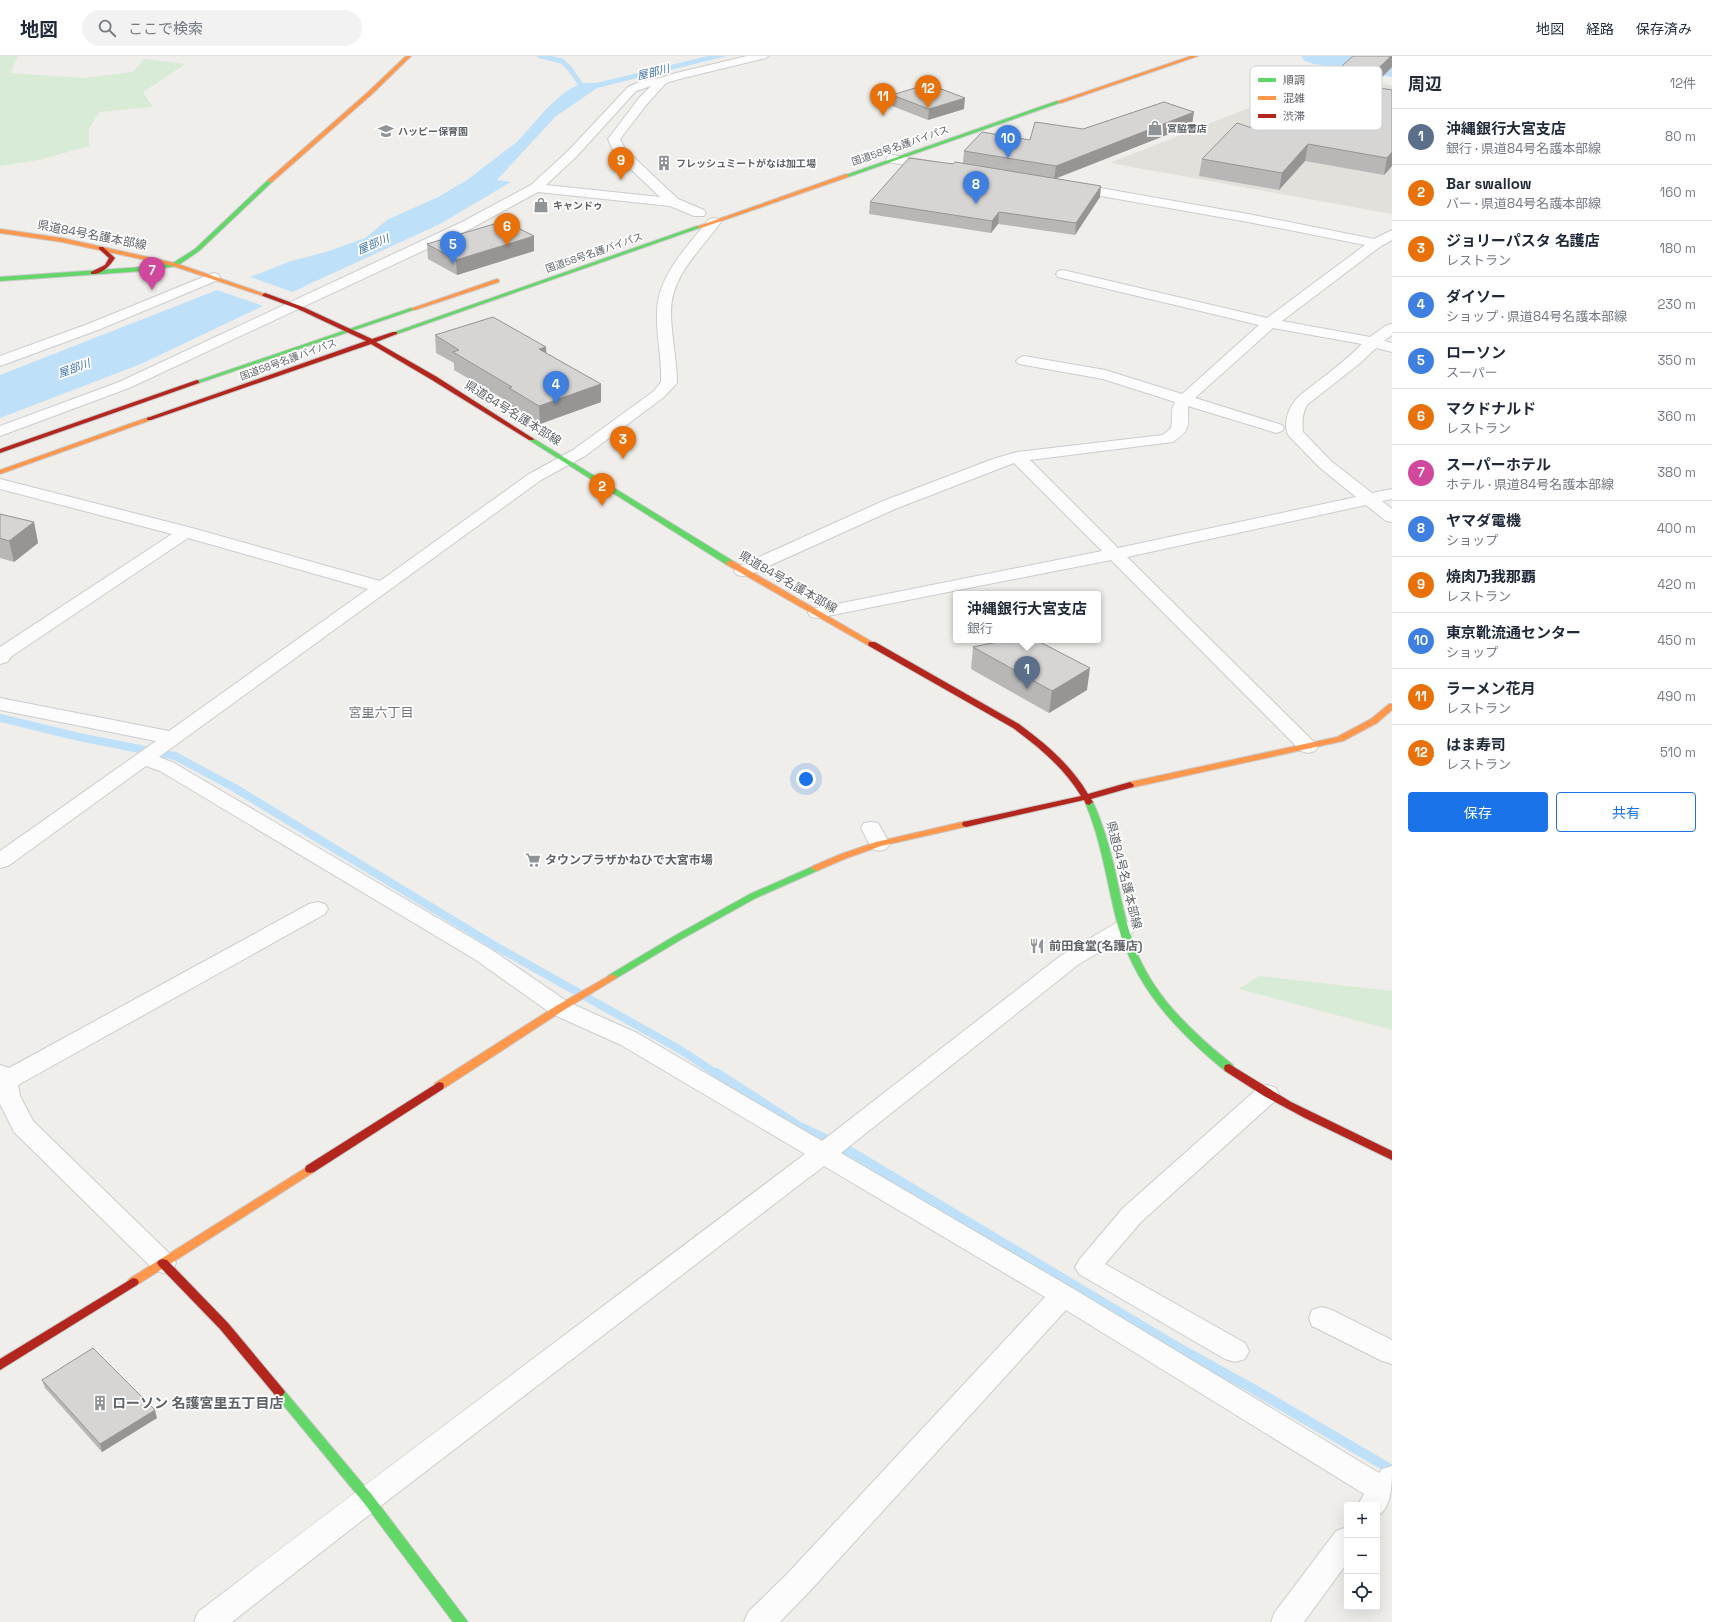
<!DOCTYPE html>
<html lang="ja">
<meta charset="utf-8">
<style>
body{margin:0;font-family:"Space Grotesk","Noto Sans JP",sans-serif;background:#f2f2f3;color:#1f2937}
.controls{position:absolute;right:12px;bottom:12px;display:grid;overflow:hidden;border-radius:4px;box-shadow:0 4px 16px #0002}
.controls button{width:36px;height:36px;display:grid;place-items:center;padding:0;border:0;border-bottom:1px solid #e0e1e3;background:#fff;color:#1f2937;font:20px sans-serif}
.you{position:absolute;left:806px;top:723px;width:14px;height:14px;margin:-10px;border:3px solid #fff;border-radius:50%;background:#1a73e8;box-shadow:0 0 0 6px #1a73e833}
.badge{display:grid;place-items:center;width:26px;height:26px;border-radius:50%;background:#1a73e8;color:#fff;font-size:13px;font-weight:700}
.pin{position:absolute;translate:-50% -33px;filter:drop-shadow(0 1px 2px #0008)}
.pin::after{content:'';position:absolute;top:21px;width:14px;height:12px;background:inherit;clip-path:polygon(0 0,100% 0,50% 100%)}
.popup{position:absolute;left:953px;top:535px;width:148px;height:52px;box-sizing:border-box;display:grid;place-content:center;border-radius:4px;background:#fff;filter:drop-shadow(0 1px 3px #0005);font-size:13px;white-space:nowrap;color:#747a83}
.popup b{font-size:15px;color:#1f2937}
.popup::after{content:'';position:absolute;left:50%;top:100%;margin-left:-8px;border:8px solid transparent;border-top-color:#fff}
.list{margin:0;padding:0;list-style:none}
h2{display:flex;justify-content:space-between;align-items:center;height:52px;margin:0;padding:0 16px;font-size:17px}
h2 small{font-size:13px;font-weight:400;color:#747a83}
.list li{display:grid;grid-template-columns:26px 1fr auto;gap:12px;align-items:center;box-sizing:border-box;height:56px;padding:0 16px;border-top:1px solid #e0e1e3}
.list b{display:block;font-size:15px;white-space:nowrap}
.list p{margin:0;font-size:13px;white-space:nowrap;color:#747a83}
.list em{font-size:13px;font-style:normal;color:#747a83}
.actions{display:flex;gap:8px;padding:12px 16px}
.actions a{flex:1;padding:9px 0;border:1px solid #1a73e8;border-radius:4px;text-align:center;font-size:14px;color:#1a73e8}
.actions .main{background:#1a73e8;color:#fff}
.icon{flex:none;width:22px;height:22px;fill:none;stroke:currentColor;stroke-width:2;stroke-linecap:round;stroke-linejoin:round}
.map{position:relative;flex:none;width:1392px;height:1566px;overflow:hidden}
header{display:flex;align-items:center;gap:24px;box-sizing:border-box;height:56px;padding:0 20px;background:#fff;border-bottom:1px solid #e0e1e3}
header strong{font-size:19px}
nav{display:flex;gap:22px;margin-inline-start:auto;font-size:14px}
.search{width:280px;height:36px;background:#f2f2f3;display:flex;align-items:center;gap:10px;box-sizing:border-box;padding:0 14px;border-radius:22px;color:#747a83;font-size:15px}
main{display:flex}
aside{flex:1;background:#fff}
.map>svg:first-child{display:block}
</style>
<header>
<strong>地図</strong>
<div class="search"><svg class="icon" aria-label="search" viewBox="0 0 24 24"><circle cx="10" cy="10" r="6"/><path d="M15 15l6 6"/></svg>ここで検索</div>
<nav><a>地図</a><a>経路</a><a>保存済み</a></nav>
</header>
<main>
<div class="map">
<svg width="1392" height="1566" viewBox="0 0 1392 1566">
<rect width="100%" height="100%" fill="#efeeea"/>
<polygon fill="#e2e0da" points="1329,20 1392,29 1392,158 1110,107"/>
<g fill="#d8ebd6">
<polygon points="0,0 18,0 10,17 83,22 133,16 144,3 185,8 143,36 153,51 99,56 89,73 89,90 39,104 0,110"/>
<polygon points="1259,920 1392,935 1392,974 1239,933"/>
</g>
<polygon fill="#bfe0f9" points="708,0 727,0 597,32 555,61 497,124 511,126 440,168 305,230 141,308 0,362 0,319 291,205 326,196 365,182 387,164 438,141 467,124 518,85 547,52 565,36 581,27 596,27"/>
<polygon fill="#efeeea" points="248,220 295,237 266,251 214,233"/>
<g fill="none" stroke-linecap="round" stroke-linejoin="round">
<polyline stroke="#bfe0f9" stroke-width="5" points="540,0 562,5 570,13 584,33"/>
<polyline stroke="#bfe0f9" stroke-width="8" points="0,662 79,681 175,700 233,731 497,891 679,993 717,1018"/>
<polyline stroke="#bfe0f9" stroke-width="10" points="716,1017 798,1070 844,1092 1172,1288 1255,1334 1392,1414"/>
<polygon fill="#bfe0f9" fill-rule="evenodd" points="1301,0 1361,0 1392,5 1392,21 1314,8 1305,5"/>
<g stroke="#cbcccc" stroke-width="2">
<g id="street">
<path d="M 747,0 L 768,0 L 766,2 L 683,22 L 666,27 L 647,48 L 620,83 L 625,93 L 678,143 L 704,154 L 706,157 L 704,160 L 694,160 L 670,150 L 538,136 L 472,172 L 129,332 L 0,380 L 0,370 L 119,326 L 462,166 L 531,129 L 569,94 L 628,31 L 642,25 L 660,22 L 676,17 ZM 651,30 L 639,42 L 608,83 L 615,98 L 660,141 L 546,129 L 577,100 L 636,35 Z"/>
<polygon points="892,99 934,106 938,107 940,110 938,113 934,114 888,106 886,103 888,100"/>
<path d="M 1072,127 L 1248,158 L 1374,183 L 1392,174 L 1392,184 L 1381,190 L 1282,265 L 1370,281 L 1387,269 L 1392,268 L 1392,279 L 1384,285 L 1392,287 L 1392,296 L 1376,292 L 1359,308 L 1308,348 C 1302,356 1302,366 1303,376 L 1331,405 L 1372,437 L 1392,433 L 1392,443 L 1382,445 L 1392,453 L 1392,466 L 1386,465 L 1366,449 L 1127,501 L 1315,687 L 1318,691 L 1315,695 L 1308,697 L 1301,695 L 1111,504 L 817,562 L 811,561 L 808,557 L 811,553 L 817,552 L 1102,495 L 1014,407 L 895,453 L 749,519 L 743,520 L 737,519 L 734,515 L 737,511 L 883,445 L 993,403 L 1017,396 L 1163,379 L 1171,372 C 1173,364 1170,353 1175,346 L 1103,323 L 1019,308 L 1016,305 L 1019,302 L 1024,300 L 1105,314 L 1182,338 L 1259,269 L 1058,221 L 1056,218 L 1058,215 L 1063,214 L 1267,262 L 1365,189 L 1248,166 L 1067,134 L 1066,131 L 1067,128 ZM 1273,272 L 1362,288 C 1348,302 1333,314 1317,326 C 1310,332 1300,338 1294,346 C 1287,355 1283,371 1289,380 L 1319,411 L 1356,441 L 1118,492 L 1030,404 L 1173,386 C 1191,373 1188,371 1188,350 L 1270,375 L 1276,377 L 1282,375 L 1284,372 L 1282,369 L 1195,342 Z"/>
<path d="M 714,162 L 719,163 L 721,166 C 701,194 671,219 671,256 C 671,280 677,303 677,327 L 664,341 L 585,400 L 541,424 L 159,701 L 174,707 L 492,894 L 568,946 L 637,977 L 822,1085 L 1063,898 L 1116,867 L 1124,865 L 1132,867 L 1135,872 L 1132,877 L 1079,908 L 841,1097 L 1072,1232 L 1379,1417 L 1382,1413 L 1392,1410 C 1392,1427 1392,1453 1377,1460 L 1377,1449 L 1358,1449 L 1364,1438 L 1066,1254 L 809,1536 L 780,1566 L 744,1566 L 748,1556 L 787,1518 L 1045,1241 L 824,1110 L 378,1452 L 232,1566 L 194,1566 L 198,1556 C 399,1402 603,1251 805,1098 L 621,989 L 552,958 L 476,904 L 160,715 L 146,710 L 8,810 L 0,812 L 0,795 L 156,685 L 0,654 L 0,642 L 169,675 L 368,533 L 188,482 L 12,600 L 7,606 L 0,608 L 0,591 L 172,478 L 0,433 L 0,423 L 192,472 L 380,525 L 529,418 L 573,394 L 654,335 L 661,326 C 662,302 656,279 657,255 C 658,219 688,190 709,163 Z"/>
<polygon points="213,217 218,218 220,221 218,224 98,274 0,310 0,300 88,268"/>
<polygon points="871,766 878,767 890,788 886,793 879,795 872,793 861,772 864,767"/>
<polygon points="317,846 325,848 328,853 325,858 18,1029 20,1040 33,1065 172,1200 176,1207 172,1214 163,1217 154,1214 14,1076 0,1048 0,1009 9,1012 309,848"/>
<polygon points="1267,1029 1276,1032 1279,1038 1276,1044 1141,1166 1105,1208 1245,1287 1249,1295 1245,1303 1235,1306 1225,1303 1079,1218 1075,1211 1079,1204 1123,1152 1258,1032"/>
<polygon points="1322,1251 1332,1254 1392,1284 1392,1308 1382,1305 1312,1270 1309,1262 1312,1254"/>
<polygon points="1347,1471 1347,1507 1304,1566 1271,1566 1275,1556 1336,1475"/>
</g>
</g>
<g stroke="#cacacb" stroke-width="2">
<g id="fast">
<polygon points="1057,45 1062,46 848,121 843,120"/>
<polygon points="268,124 273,125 199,195 177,210 143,215 0,225 0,221 143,211 173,207 195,193"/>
<polygon points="697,170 702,171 397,278 392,277"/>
<polygon points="411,252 416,253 199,327 194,326"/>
<polygon points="531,381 733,505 734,507 730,509 727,509 529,384 529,382"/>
<path d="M 1089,743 L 1093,746 C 1102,766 1108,786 1113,806 C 1120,835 1124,864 1135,892 C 1154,941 1193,977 1233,1009 L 1234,1012 L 1233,1015 L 1225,1015 C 1176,974 1136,933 1118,870 C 1107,828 1102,786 1085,746 Z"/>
<polygon points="816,809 819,810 821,812 819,814 756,842 682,883 615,923 609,923 607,921 609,919 676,879 750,838"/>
<polygon points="279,1331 283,1333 372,1439 468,1566 453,1566 364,1447 275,1339 273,1336 275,1333"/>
</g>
</g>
<g stroke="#cacacb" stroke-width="2">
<g id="slow">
<polygon points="406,0 411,0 372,38 272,126 268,126 268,124 368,36"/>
<polygon points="1191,0 1198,0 1061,47 1056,46"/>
<polygon points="846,118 848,119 848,121 701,172 696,171"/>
<polygon points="0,173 62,182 175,207 268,239 263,240 173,210 62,186 0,177"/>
<polygon points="497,223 499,224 499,226 415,254 410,253"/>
<polygon points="149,361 151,362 151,364 0,418 0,414"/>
<polygon points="727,505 733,505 876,588 875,590 869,590 727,509"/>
<polygon points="1389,648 1392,648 1392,654 1377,667 1343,685 1130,732 1126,729 1130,726 1337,681 1371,663"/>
<polygon points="966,765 970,768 969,770 881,790 847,802 819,814 816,815 811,812 813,810 841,798 876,786"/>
<polygon points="612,918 617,921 615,923 564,954 443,1033 435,1033 434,1030 435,1027 556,950"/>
<polygon points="310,1109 314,1110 315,1113 314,1116 137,1229 133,1230 129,1229 127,1226 129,1223"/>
</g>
</g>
<g stroke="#cacacb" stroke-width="2">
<g id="jam">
<path d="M 99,191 L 103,191 L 115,202 C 110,210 101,219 91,218 L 91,216 L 105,209 L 109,202 L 99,193 Z"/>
<polygon points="265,237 303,251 372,283 393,276 397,276 397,278 376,286 437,321 534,383 533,384 529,384 432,324 371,288 151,364 147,364 147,362 366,285 298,253 263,240 262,239"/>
<polygon points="197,324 199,325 199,327 0,397 0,393"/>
<path d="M 869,586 L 875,586 L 1019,668 C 1046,688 1071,709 1088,738 L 1130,726 L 1134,729 L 1133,731 L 1091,743 L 1093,746 L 1089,749 L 1086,748 L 1084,744 L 966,771 L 963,770 L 962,768 L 963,766 L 1081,740 C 1064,712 1039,691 1013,672 L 869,590 L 868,588 Z"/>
<polygon points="1229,1008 1291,1046 1392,1095 1392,1104 1305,1062 1264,1040 1225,1015 1224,1012 1225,1009"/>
<polygon points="439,1026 443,1027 444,1030 443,1033 314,1116 310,1117 306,1116 305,1113 306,1110"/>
<polygon points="163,1203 167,1204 228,1267 283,1333 285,1336 283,1339 279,1341 275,1339 220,1273 159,1210 157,1207 159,1204"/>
<polygon points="133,1222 137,1223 139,1226 137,1229 0,1314 0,1303"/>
</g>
</g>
<use href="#street" fill="#fdfcfc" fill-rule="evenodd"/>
<use href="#fast" fill="#63d668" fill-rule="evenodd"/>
<use href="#slow" fill="#ff974d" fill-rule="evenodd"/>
<use href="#jam" fill="#b3261e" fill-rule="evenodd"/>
</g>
<g fill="#b8b7b5">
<polygon points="1392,0 1392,11 1372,31 1392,34 1392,110 1384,119 1305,105 1279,134 1199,120 1202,103 1258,74 1323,27"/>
<polygon points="892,39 964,53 928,64 892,50"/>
<polygon points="1192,69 1057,122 1100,141 1075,179 998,168 991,177 869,158 870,146 963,107 964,95 1030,84 1083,73"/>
<polygon points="427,188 534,195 457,219 428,203"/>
<polygon points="435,279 546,297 601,346 540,368 510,350 510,347 454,314 454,307 436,297"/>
<polygon points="0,458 34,466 38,487 14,506 0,502"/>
<polygon points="973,591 1087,634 1049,657 971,613"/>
<polygon points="42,1324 157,1362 102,1396 45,1332"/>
</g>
<g fill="#969594">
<polygon points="1391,0 1392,0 1392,11 1358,45 1361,29"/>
<polygon points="965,42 964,53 928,64 929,53"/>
<polygon points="1194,56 1192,69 1054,123 1056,110"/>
<polygon points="1308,88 1305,105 1279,134 1282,117"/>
<polygon points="1392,96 1392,110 1384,119 1387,102"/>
<polygon points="1101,130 1100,141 1075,179 1076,167"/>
<polygon points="999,156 998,168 991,177 992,165"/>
<polygon points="534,180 534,195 457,219 456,204"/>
<polygon points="546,291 547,308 539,293"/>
<polygon points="601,328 601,346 540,368 539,350"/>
<polygon points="34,466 38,487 14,506 9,485"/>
<polygon points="1090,612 1087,634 1049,657 1052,635"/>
<polygon points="155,1354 157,1362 102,1396 100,1388"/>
</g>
<g fill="#d6d5d3" stroke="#969594">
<polygon points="1353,0 1391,0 1361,29 1392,34 1392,96 1387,102 1308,88 1282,117 1202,103 1237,67 1258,74 1308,25 1323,27"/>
<polygon points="928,28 965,42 929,53 892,39"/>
<polygon points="1164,46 1194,56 1056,110 964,95 982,76 1030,84 1035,66 1083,73"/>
<polygon points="909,102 953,108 955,106 1101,130 1076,167 999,156 992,165 870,146"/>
<polygon points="504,165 534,180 456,204 427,188"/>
<polygon points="493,261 546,291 539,293 601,328 539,350 509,332 512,331 453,296 459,294 435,279"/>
<polygon points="0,458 34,466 9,485 0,482"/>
<polygon points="1007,584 1036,584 1090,612 1052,635 973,591"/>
<polygon points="93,1292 155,1354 100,1388 42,1324"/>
</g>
<defs>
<g id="shop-bare" transform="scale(1.2)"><path d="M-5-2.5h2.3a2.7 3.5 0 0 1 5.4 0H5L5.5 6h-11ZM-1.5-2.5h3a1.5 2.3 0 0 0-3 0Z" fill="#919496" stroke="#fff" stroke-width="2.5" paint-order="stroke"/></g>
<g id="school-bare" transform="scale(1.2)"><path d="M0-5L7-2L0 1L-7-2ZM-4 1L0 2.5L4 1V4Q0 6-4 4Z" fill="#919496" stroke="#fff" stroke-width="2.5" paint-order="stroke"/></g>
<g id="building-bare" transform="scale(1.2)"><path d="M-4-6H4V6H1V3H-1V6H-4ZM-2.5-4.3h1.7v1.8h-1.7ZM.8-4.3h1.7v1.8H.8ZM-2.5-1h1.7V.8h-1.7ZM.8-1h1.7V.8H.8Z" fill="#919496" stroke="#fff" stroke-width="2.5" paint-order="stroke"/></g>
<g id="supermarket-bare" transform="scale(1.2)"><path d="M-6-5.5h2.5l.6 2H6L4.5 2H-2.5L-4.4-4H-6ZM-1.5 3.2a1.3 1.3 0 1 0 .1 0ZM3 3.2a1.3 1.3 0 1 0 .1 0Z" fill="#919496" stroke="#fff" stroke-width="2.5" paint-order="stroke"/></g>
<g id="restaurant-bare" transform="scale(1.2)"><path d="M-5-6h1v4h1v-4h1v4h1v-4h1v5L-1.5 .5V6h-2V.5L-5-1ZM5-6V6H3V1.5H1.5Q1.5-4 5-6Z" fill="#919496" stroke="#fff" stroke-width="2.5" paint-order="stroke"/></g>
</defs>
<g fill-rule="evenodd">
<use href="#shop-bare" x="1155" y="72"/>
<use href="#school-bare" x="386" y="75"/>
<use href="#building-bare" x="664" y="107"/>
<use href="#shop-bare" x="541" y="149"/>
<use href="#supermarket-bare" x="533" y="804"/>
<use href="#restaurant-bare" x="1037" y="890"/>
<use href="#building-bare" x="100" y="1347"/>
</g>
<g text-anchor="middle" stroke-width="3.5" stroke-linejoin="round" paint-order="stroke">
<g font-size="10" font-weight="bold" fill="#5f6368" stroke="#fff" text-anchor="start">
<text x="1167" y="76">宮脇書店</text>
<text x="398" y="79">ハッピー保育園</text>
<text x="676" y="111">フレッシュミートがなは加工場</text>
<text x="553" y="153">キャンドゥ</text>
</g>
<g font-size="10" fill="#5f6368" stroke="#fff">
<text transform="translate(900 89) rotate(-19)" y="4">国道58号名護バイパス</text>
<text transform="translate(594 196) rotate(-19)" y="4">国道58号名護バイパス</text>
<text transform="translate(288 303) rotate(-20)" y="4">国道58号名護バイパス</text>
</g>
<g font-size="11" font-style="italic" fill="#4174aa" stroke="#fff">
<text transform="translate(653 16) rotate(-14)" y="4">屋部川</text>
<text transform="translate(373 188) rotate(-23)" y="4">屋部川</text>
<text transform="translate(74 312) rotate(-20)" y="4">屋部川</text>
</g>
<g font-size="12" fill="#5f6368" stroke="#fff">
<text transform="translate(92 179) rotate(11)" y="4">県道84号名護本部線</text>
<text transform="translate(513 357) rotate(32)" y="4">県道84号名護本部線</text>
<text transform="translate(788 526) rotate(30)" y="4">県道84号名護本部線</text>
<text transform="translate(1124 819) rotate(76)" y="4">県道84号名護本部線</text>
</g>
<g font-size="12" font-weight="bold" fill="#5f6368" stroke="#fff" text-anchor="start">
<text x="545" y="808">タウンプラザかねひで大宮市場</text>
<text x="1049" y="894">前田食堂(名護店)</text>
</g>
<g font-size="13" fill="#70757a" stroke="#fff">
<text x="381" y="661">宮里六丁目</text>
</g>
<g font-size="14" font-weight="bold" fill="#5f6368" stroke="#fff" text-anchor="start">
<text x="112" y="1352">ローソン 名護宮里五丁目店</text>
</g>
</g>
<rect x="1250" y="10" width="132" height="64" rx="6" fill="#fff" stroke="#cfd0d2" stroke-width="1"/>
<rect x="1258" y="22" width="18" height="4" fill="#63d668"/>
<rect x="1258" y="40" width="18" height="4" fill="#ff974d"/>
<rect x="1258" y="58" width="18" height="4" fill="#b3261e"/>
<g font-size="11" fill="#5f6368">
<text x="1283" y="28">順調</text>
<text x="1283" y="46">混雑</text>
<text x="1283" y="64">渋滞</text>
</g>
</svg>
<div class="controls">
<button>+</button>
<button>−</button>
<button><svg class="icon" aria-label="locate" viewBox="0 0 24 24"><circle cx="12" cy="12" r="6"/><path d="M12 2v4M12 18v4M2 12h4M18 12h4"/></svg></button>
</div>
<div class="you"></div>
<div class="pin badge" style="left:1027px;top:633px;background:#5c6f8a">1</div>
<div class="popup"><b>沖縄銀行大宮支店</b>銀行</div>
<div class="pin badge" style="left:602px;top:450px;background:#e8710a">2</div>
<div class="pin badge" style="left:623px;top:403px;background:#e8710a">3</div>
<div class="pin badge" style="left:556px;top:348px;background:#3f7fe0">4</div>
<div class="pin badge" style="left:453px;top:208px;background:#3f7fe0">5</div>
<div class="pin badge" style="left:507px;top:190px;background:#e8710a">6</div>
<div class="pin badge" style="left:152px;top:234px;background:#d1479c">7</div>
<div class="pin badge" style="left:976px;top:148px;background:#3f7fe0">8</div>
<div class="pin badge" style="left:621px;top:124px;background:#e8710a">9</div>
<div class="pin badge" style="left:1008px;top:102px;background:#3f7fe0">10</div>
<div class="pin badge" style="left:883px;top:60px;background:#e8710a">11</div>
<div class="pin badge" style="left:928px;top:52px;background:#e8710a">12</div>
</div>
<aside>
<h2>周辺<small>12件</small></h2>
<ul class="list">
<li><span class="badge" style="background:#5c6f8a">1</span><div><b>沖縄銀行大宮支店</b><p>銀行 · 県道84号名護本部線</p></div><em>80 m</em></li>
<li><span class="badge" style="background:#e8710a">2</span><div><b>Bar swallow</b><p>バー · 県道84号名護本部線</p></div><em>160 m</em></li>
<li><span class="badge" style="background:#e8710a">3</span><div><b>ジョリーパスタ 名護店</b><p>レストラン</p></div><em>180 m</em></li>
<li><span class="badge" style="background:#3f7fe0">4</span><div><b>ダイソー</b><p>ショップ · 県道84号名護本部線</p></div><em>230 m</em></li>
<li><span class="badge" style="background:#3f7fe0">5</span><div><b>ローソン</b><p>スーパー</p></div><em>350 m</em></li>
<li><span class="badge" style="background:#e8710a">6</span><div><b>マクドナルド</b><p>レストラン</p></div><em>360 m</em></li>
<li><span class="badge" style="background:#d1479c">7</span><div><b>スーパーホテル</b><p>ホテル · 県道84号名護本部線</p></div><em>380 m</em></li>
<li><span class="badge" style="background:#3f7fe0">8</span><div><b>ヤマダ電機</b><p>ショップ</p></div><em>400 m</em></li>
<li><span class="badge" style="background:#e8710a">9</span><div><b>焼肉乃我那覇</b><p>レストラン</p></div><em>420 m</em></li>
<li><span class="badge" style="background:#3f7fe0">10</span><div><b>東京靴流通センター</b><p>ショップ</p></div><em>450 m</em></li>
<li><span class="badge" style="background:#e8710a">11</span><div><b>ラーメン花月</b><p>レストラン</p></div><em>490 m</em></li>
<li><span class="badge" style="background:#e8710a">12</span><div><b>はま寿司</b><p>レストラン</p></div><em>510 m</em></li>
</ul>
<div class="actions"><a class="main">保存</a><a>共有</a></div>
</aside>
</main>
